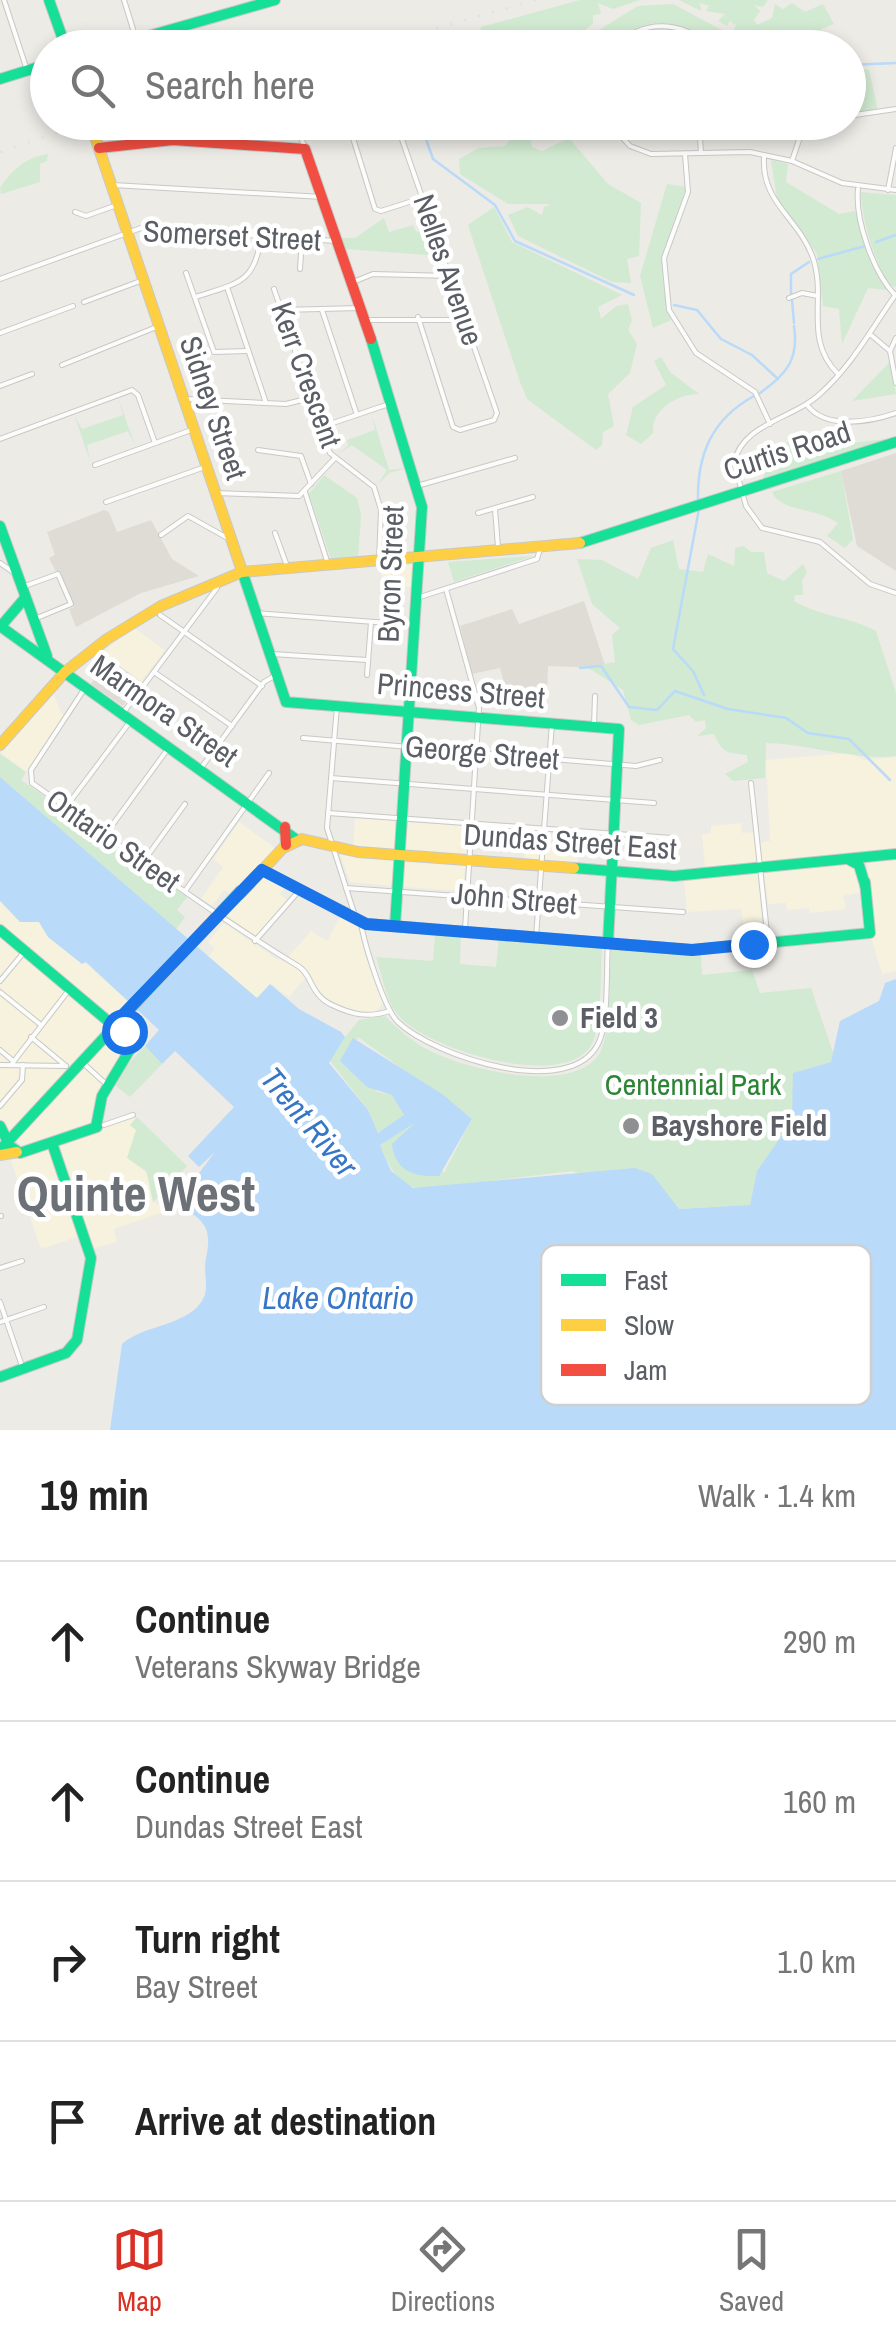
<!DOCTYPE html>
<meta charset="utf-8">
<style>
body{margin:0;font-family:"Archivo Narrow",sans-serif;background:#f2f2f2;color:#222}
.stop{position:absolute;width:30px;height:30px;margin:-22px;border:8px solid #1a73e8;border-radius:50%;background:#fff}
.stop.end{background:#1a73e8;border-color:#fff;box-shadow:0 2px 10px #0008}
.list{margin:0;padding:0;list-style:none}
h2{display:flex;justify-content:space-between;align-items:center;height:130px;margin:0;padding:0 40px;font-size:42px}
h2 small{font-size:32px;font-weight:400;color:#767676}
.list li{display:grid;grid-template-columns:65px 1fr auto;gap:30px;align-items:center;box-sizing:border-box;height:160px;padding:0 40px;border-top:2px solid #e0e0e0}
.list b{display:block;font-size:38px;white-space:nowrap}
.list p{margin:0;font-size:32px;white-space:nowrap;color:#767676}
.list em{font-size:32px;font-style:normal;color:#767676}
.icon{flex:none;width:55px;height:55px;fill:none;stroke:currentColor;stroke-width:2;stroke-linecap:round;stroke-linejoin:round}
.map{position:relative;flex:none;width:896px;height:1430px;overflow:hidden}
.search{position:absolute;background:#fff;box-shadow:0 5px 15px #0003;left:30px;right:30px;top:30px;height:110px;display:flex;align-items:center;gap:25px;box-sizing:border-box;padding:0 35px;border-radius:55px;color:#767676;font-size:38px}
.sheet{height:770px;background:#fff}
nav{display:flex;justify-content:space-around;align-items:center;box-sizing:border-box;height:140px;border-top:2px solid #e0e0e0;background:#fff;font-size:28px;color:#767676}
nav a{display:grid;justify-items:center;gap:5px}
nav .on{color:#d93025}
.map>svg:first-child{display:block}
</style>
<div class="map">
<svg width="896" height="1430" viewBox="0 0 896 1430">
<rect width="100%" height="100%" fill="#ecebe6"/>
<g fill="#f6f2de">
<polygon points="414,564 413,587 380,588 382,569"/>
<polygon points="134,628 165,650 141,682 111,659 104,667 93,659"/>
<polygon points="53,693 63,716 26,772 1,753"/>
<polygon points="849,753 865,760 896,757 896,849 761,863 759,843 770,841 766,760"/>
<polygon points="355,818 399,821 397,851 353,848"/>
<polygon points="239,822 275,848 234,895 224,890 212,906 201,899 223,867 213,859"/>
<polygon points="406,822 469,826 466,857 404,853"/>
<polygon points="741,823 742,833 754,832 757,864 705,869 702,834 711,833 711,826"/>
<polygon points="525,847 578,851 578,864 524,860"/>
<polygon points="340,855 395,860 393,886 350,882"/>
<polygon points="896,857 896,971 882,974 862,907 870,906 867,861"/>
<polygon points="403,861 465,865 463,891 402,887"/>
<polygon points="854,863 862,892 843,896 846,909 810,913 809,908 787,910 786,903 768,904 764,873"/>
<polygon points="262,873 285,886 280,894 287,900 255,938 224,917"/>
<polygon points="758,874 762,922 743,924 741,909 687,912 684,880"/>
<polygon points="0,901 39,922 128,1001 109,1021 132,1043 118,1063 120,1065 102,1085 95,1131 137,1117 131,1125 136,1129 153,1202 169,1210 114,1229 117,1242 91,1249 54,1138 21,1146 0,1120"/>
<polygon points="340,917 357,925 383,1003 376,1012 358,1013 324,998 304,966 286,959 311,931 327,941"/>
<polygon points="224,923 275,958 298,967 305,978 289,997 271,984 257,999 208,957 215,949 208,942"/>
<polygon points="50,1148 80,1236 41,1249 11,1161"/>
</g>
<g fill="#dedcd5">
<polygon points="896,453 896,571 857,546 841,471"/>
<polygon points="104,510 109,512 117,532 151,520 172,559 199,576 141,593 76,627 69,609 74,607 49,558 55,555 47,532"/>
<polygon points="584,601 606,668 548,666 547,696 507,694 500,668 472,674 460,626 512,609 519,624"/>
<polygon points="110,659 141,682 123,706 91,684"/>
</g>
<g fill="#d2ead1">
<polygon points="580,0 640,0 613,9 598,3 601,14 593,15 593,23 567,47 479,47 481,27"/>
<path d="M 679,0 L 768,0 L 763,7 L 754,5 L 760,11 L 754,20 L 757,25 L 772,18 L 775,4 L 783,9 L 792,3 L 805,12 L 823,4 L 834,24 C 809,34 763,62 734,30 L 737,22 L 734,25 L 730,20 L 727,26 L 718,21 L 725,14 L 706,11 L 709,6 L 700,3 L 701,11 Z"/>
<path d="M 673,4 L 748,44 L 766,47 L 717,47 C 687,21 643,10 614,46 L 594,33 L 638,6 Z"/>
<polygon points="849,68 869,70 878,111 849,111"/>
<polygon points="519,127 529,133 532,147 542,151 569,138 608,184 641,203 639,256 627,259 631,283 612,282 518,236 508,215 528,207 542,215 544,207 551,204 508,204 460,174 459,159 479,148 505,146"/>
<path d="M 48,154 L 47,161 L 40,164 L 40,182 L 1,194 L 0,188 C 11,171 26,157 48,154 Z"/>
<polygon points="771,160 788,164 786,182 839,214 855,211 887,290 868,288 842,344 839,309 823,306 817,254 777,199"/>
<path d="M 667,184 L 686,187 C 668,251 652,249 671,320 L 653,328 L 640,276 Z"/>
<path d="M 861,192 L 896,195 L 896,287 L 889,285 C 874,258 862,223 861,192 Z"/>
<polygon points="494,207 512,242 622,295 598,307 601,319 616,306 628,304 632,320 628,330 637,344 630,373 608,394 614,426 603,432 602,445 596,450 527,399 520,382 468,225"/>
<polygon points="384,218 389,232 413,225 416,232 431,227 441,256 346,249 342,238 355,238"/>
<path d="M 661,357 L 670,372 L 699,394 C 678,394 651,409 653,433 L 641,444 L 626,435 L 633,407 L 666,385 L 654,361 Z"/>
<polygon points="890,362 896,394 852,401"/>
<polygon points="118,397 135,446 128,431 87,445 90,461 75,417 82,429 123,415"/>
<polygon points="372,415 389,470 407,468 389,473 378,484 387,470 352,445 338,454 348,446 347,440 375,430"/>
<polygon points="803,433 820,440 851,443 896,438 763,483 765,456"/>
<path d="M 841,471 L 853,539 L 845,548 L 827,536 L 838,523 C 815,507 780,512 772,492 Z"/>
<polygon points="324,475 357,498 361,515 358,558 331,559 309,494"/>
<path d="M 673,540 L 679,569 L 703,572 L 708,554 L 734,566 L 735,548 L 744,546 L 751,552 L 764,552 L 767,573 L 784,581 L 803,564 L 807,572 L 802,581 L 803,595 L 795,595 L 794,601 C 819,616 850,617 876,631 L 896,693 L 896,756 C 856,761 809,744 766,743 L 765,778 L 733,781 L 725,774 L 748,762 L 747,755 C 727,753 722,753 714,734 L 697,736 L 706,728 L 705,720 L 696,722 L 689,715 L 639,725 L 631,720 L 623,690 L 587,667 L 615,662 L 612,635 L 620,628 L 592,604 L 577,559 L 602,560 L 638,579 L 651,548 Z"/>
<polygon points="533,556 454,582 448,562"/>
<polygon points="0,754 26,772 21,780 187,897 177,910 185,917 176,929 0,777"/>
<path d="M 435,933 L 461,934 L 460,964 L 496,967 L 499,938 L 602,947 C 600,971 603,1029 590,1047 C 560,1090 426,1049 398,1015 C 386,1001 382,974 376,957 L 433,961 Z"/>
<path d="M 611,948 L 701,954 L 702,975 L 752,970 L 760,993 L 811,988 L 834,1055 L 831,1062 L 793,1073 L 793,1121 L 757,1171 L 750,1205 L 678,1209 L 669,1198 L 572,1171 L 425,1189 C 396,1187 391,1168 380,1145 L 415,1123 L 444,1173 L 472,1119 L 358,1037 L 346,1066 L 378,1092 L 392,1095 L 404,1115 L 382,1133 L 376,1131 L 368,1110 L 328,1058 L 359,1020 L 385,1016 C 396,1027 408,1038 421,1046 C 457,1068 568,1096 598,1056 C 612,1036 609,974 611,948 Z"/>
<polygon points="145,1046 162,1064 130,1097 111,1082"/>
<polygon points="137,1117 187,1166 153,1202 147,1172 127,1158 136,1130 130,1125"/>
</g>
<path fill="#b9daf8" d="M 0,777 L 257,998 L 270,984 L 299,1009 L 341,1032 L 345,1037 L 329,1063 L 368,1110 L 378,1133 L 404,1115 L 392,1095 L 367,1087 L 340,1061 L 353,1038 L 442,1094 L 472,1119 L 439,1176 C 414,1177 395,1171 392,1144 L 415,1123 L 380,1145 L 391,1171 L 413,1188 L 635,1168 L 652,1174 L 679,1209 L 750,1205 L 757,1171 L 792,1121 L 793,1073 L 831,1062 L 840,1021 L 879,1001 L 885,983 L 896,979 L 896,1430 L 110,1430 L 122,1344 C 144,1324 191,1326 204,1297 C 209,1286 203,1271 206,1258 C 212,1230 206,1221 183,1208 L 180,1198 L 215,1152 L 199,1167 L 188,1156 L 234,1107 L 175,1051 L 162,1064 L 145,1046 L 159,1030 L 86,962 L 82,964 L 48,937 L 39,922 L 20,922 L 0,901 Z"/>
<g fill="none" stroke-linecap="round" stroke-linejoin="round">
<g stroke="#b9daf8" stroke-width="2.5">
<polyline points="848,65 896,63"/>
<polyline points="420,122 433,159 495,205 515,241 634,295"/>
<polyline points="876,242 896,235"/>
<polyline points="818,259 865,246"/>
<polyline points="791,294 791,274 809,262"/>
<polyline points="792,300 794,323"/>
<polyline points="674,305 697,310 721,339 752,355 778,379"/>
<path d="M 760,393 C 787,374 799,359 794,326"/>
<path d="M 698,501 C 697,454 712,419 754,396"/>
<polyline points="699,509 673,649 693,671 704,695"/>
<polyline points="580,668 601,666 629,707 657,710 675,691 728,709 786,718 808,733 849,739 890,780"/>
</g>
<g stroke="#c8c8c7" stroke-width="6">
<g id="street">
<polyline points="4,0 27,70"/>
<polyline points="124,0 136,39"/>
<path d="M 615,48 C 643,17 683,21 712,48"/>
<polyline points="848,116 896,109"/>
<polyline points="296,122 305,149"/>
<polyline points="348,122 375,209 381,211 425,197"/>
<polyline points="396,122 497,413 494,420 460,430 453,427 418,317"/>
<polyline points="608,122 630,146 651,154 750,152 792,161 842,183 896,190"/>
<polyline points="699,122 701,153"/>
<polyline points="685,154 688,192 664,258 669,310 696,353 755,392 770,424"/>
<path d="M 764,157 C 761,203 799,218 813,258 C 827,300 803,339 838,374"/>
<polyline points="792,161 805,122"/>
<polyline points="113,185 323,197"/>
<path d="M 858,189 C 855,220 873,272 895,295"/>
<polyline points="888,190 896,148"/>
<polyline points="75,212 86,216 117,205"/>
<polyline points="300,269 302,239"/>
<polyline points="186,273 214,352 248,351"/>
<polyline points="0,279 141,228 336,241"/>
<polyline points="353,282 373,274 451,276"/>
<polyline points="227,287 266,403"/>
<polyline points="274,289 330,453 374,487 381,510 379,561"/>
<path d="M 896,294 C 872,328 853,364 821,393 C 794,419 742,423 734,463 L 746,506 L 762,528 L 820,542 L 870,584 L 896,593"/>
<path d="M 196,297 C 237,283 255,284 261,237"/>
<polyline points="789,298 802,293 818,296"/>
<polyline points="84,302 143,280"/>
<polyline points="281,310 360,308"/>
<polyline points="322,310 357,415"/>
<polyline points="365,320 465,320"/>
<polyline points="0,333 73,306"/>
<polyline points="871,335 890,351 896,383"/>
<polyline points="890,351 896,338"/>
<polyline points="62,365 159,326"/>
<polyline points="0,386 32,374"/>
<polyline points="186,399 286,404 310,398"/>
<path d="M 807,405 C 826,430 870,422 896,413"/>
<polyline points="321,427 392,403"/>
<polyline points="0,439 132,390 138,395 155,443"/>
<polyline points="258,450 301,456 311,484"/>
<polyline points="95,465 194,429"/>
<polyline points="417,486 515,458"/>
<polyline points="305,492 328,564"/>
<polyline points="216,493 299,496 335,458"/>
<polyline points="106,502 205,467"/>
<polyline points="495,509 498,547"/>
<polyline points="478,513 533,497"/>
<polyline points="275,533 287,566"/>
<polyline points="161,535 188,516 231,540"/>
<polyline points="0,563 16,574"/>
<polyline points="25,586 58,574 71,604 37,618"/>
<polyline points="446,589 479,708 465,929"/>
<polyline points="417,598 537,559 540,549"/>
<polyline points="255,613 415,625"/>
<polyline points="160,615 262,686"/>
<polyline points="272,654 367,660"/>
<polyline points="154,672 232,726"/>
<polyline points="367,675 371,622"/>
<path d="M 85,688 L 31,770 L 32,783 C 120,845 206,910 298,966 C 313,975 309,994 332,1005 C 353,1015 368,1018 390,1011"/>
<polyline points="337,706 327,828 355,916"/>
<polyline points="123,713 217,588"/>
<polyline points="594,726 595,696"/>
<polyline points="303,738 636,766 660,760"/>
<polyline points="201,768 264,682 276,675"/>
<polyline points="331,778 654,803"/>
<polyline points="751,783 768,942"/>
<polyline points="66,807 132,719"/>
<polyline points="328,813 672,838"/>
<polyline points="105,835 170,746"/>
<polyline points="143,862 185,804"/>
<polyline points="346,888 683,912"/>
<polyline points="185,891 269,773"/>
<path d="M 361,923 C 364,943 384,1009 398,1022 C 433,1056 572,1102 599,1042 C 609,1020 606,969 608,943"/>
<polyline points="536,937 552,723"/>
<polyline points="255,941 298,892"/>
<polyline points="0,981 25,951"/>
<polyline points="0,992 41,1025"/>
<polyline points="31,1037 66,1066"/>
<polyline points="0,1050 12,1060"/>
<polyline points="84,1064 106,1084"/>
<polyline points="0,1065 66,1066"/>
<polyline points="11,1065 69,990"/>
<polyline points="0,1106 22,1080 23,1065"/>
<polyline points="104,1125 133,1115"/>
<polyline points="0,1216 1,1216"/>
<polyline points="0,1268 22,1261"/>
<polyline points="0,1302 23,1369"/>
<polyline points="0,1322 44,1307"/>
</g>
</g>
<g stroke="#c8c9c8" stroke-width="12">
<g id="fast">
<polyline points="49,0 66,48"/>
<polyline points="106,48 275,0"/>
<polyline points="0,79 48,64"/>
<polyline points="371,339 422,507 395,926"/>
<polyline points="0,526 47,656"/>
<polyline points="580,543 896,442"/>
<polyline points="241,568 286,702 619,729 608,943"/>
<polyline points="0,626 297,840"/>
<polyline points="1,626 25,598"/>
<polyline points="848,859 859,865 865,885"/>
<polyline points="574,868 674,876 896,854"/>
<polyline points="262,870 367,924 692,950 870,933 865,882"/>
<polyline points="0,930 134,1043 102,1096 96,1127"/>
<polyline points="0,1126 10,1146 20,1153 97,1127"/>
<polyline points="0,1150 240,891"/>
<polyline points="0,1377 66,1353 77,1340 91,1258 52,1143"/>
</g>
</g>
<g stroke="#c8c9c8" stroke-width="12">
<g id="slow">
<polyline points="90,122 241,568"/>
<polyline points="0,745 65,672 107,639 161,606 242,572 580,543"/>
<polyline points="240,894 283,848 302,839 358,852 574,868"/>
<polyline points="0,1155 17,1152"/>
</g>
</g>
<g stroke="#c8c9c8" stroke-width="12">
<g id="jam">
<polyline points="99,148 173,140 305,149 371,339"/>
<polyline points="285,827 286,845"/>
</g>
</g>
<use href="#street" stroke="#fcfcfb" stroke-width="4"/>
<use href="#fast" stroke="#16e098" stroke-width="10"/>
<use href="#slow" stroke="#ffcf43" stroke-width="10"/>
<use href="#jam" stroke="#f24e42" stroke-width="10"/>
<g stroke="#e3e3e3" stroke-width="2.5" stroke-dasharray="2.5 12" stroke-linecap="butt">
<polyline points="366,48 536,0"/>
<polyline points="0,152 89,122"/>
</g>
</g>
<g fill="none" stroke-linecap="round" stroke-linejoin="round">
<polyline stroke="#1a73e8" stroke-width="12" points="124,1031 114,1024 262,870 366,924 692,950 753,944"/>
</g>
<g fill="#8e9092" stroke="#fff" stroke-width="4">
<circle cx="560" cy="1018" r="10"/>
<circle cx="631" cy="1126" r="10"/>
</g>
<g text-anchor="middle" stroke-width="9" stroke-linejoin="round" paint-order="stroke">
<g font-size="30" fill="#5b5f65" stroke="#fff">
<text transform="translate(232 236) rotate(3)" y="10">Somerset Street</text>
<text transform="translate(448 270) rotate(71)" y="10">Nelles Avenue</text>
<text transform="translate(306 375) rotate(70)" y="10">Kerr Crescent</text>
<text transform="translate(213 408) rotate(71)" y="10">Sidney Street</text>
<text transform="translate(787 451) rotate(-18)" y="10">Curtis Road</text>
<text transform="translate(391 574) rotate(-88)" y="10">Byron Street</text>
<text transform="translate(461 691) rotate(5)" y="10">Princess Street</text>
<text transform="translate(164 711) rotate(35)" y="10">Marmora Street</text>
<text transform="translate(482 753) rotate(5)" y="10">George Street</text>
<text transform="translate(113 841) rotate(35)" y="10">Ontario Street</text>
<text transform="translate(570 842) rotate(4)" y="10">Dundas Street East</text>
<text transform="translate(514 899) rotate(5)" y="10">John Street</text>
</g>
<g font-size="30" font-weight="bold" fill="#5b5f65" stroke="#fff" text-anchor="start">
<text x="580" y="1028">Field 3</text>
<text x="651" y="1136">Bayshore Field</text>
</g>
<g font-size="30" fill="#2c8434" stroke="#fff">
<text x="693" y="1095">Centennial Park</text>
</g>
<g font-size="32" font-style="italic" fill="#3776c6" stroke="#fff">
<text transform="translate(309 1122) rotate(50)" y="11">Trent River</text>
<text x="338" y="1309">Lake Ontario</text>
</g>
<g font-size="50" font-weight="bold" fill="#6c7177" stroke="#fff">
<text x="136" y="1211">Quinte West</text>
</g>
</g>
<rect x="541" y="1245" width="330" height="160" rx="15" fill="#fff" stroke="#cecfd1" stroke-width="2.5"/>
<rect x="561" y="1274" width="45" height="12" fill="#16e098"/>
<rect x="561" y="1319" width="45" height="12" fill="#ffcf43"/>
<rect x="561" y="1364" width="45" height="12" fill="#f24e42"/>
<g font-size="28" fill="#5b5f65">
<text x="624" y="1290">Fast</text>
<text x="624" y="1335">Slow</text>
<text x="624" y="1380">Jam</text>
</g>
</svg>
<div class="stop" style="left:124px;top:1031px"></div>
<div class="stop end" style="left:753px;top:944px"></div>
<div class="search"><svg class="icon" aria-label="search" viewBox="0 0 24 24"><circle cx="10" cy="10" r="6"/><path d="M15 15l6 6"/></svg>Search here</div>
</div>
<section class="sheet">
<h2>19 min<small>Walk · 1.4 km</small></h2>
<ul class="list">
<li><svg class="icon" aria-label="ahead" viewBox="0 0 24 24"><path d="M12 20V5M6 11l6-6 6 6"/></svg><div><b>Continue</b><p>Veterans Skyway Bridge</p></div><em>290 m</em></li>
<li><svg class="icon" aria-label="ahead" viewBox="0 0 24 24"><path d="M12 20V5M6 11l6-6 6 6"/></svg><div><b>Continue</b><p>Dundas Street East</p></div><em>160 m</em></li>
<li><svg class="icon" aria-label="right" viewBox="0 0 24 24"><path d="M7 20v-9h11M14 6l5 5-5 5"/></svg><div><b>Turn right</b><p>Bay Street</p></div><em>1.0 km</em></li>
<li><svg class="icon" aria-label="arrive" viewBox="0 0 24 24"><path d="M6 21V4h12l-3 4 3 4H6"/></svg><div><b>Arrive at destination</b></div></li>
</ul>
</section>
<nav>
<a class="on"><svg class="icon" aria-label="map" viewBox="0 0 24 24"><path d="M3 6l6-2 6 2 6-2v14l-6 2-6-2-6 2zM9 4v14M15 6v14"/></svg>Map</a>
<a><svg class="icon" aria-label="directions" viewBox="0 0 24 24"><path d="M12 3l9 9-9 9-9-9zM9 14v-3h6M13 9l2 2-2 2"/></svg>Directions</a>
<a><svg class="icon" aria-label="saved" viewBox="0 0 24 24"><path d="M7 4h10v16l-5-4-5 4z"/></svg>Saved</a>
</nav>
